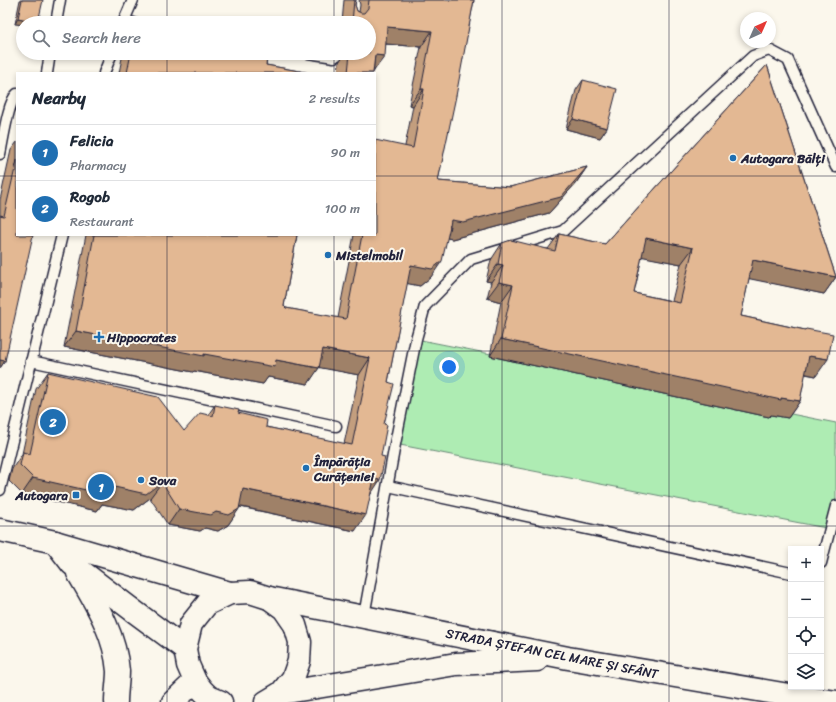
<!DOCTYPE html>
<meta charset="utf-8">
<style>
body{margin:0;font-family:Sriracha,sans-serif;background:#f6f6f7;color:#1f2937}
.controls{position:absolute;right:12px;bottom:12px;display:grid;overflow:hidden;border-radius:0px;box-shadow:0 2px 6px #0003}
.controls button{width:36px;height:36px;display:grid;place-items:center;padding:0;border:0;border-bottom:1px solid #e0e1e3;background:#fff;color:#1f2937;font:20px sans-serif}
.compass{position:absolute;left:740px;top:12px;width:36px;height:36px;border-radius:50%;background:#fff;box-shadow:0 2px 6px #0003;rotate:45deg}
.you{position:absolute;left:449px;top:367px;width:14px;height:14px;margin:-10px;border:3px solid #fff;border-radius:50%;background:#1a73e8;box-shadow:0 0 0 6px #1a73e833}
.badge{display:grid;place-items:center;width:26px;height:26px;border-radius:50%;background:#1f6fb2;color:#fff;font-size:13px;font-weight:700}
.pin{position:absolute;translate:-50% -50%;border:2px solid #fff;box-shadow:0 1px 4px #0006}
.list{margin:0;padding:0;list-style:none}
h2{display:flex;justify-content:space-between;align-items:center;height:52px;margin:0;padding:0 16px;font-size:17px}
h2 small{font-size:13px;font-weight:400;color:#747a83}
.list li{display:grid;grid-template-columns:26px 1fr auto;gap:12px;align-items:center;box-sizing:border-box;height:56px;padding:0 16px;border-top:1px solid #e0e1e3}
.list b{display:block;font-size:15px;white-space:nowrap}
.list p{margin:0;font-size:13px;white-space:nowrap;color:#747a83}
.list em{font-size:13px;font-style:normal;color:#747a83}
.icon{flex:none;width:22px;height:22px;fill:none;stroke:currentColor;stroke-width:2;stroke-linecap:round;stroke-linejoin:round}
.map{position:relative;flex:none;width:836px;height:702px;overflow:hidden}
.search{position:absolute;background:#fff;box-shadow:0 2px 6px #0003;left:16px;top:16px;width:360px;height:44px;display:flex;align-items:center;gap:10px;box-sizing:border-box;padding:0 14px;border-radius:22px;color:#747a83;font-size:15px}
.panel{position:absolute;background:#fff;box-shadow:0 2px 6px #0003;left:16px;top:72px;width:360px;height:164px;border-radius:0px}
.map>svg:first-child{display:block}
</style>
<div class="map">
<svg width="836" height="702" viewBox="0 0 836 702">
<rect width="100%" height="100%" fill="#fbf7ec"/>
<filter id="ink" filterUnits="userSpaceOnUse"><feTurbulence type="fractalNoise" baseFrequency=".025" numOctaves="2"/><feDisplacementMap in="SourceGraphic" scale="8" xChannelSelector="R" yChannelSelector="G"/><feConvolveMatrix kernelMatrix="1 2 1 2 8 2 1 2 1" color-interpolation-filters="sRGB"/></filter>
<g filter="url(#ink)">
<polygon fill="#aeecb3" stroke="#688777" points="416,339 836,423 836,510 831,529 395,444"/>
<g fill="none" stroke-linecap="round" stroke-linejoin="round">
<g stroke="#22223b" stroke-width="13">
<g id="lane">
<polyline points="124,21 134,23"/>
<polyline points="56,23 60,0"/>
<polyline points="123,23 133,0"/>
<polyline points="308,53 334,57 340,53"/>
<polyline points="47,73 50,53"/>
<polyline points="104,73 112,53"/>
<path d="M 0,154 C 3,141 8,101 17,94"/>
<polyline points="31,361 336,426"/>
<polyline points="388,486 791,573"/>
<polyline points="0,490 62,235"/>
<polyline points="821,563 836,506"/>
<polyline points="364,616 395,444 416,339 425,306 471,259 563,231 753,56 769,50 788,60 836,167"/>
</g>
</g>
<g stroke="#22223b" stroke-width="25">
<g id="primary">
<polyline points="0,530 55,542 230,593"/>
<polyline points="55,542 72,564 135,612 185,649"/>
<path d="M 78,573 C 96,604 115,634 118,671 C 118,681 116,692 116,702"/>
<polyline points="269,598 568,658 806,698 836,702"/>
<polyline points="281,693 456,664 537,660"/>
<polyline points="173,702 195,681"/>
<polyline points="221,702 209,697 202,690 195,681 188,665 185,649 191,624 207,604 230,593 250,592 269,598 284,609 295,625 300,642 299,661 293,678 281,693 266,702"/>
</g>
</g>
<use href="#lane" stroke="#fbf7ec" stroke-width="10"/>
<use href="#primary" stroke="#fbf7ec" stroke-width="22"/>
</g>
<g fill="#c39e7e" stroke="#22223b" fill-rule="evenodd">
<polygon points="20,0 43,0 15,24"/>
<polygon points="344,0 356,0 355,5 357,11 359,12 360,5 359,0 474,0 438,181 510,187 587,167 576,183 549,213 452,239 447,238 431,277 420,286 407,283 388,382 384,424 371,493 355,531 240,507 228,525 218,531 205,528 200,531 168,525 150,498 134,510 102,504 97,511 22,494 9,481 12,469 22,454 36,389 48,372 184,431 208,415 215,405 238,413 266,427 344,444 359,375 319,367 308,384 268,377 263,384 194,371 193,372 64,347 86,235 297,235 284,306 286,308 338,318 354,235 375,235 405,146 413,106 409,105 421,47 386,44 374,71 373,73 338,73 339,62 345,53 369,53 369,23 342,23"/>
<polygon points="123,53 268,53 266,65 310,73 119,73"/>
<path d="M 767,65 L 836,277 L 824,294 L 749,278 L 741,316 L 805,330 L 806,329 L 816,376 L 805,374 L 800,401 L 788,418 L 771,415 L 769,417 L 490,356 L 501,302 L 487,298 L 491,282 L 486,281 L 491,260 L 502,243 L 548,249 L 559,234 L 605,244 ZM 642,256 L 681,264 L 672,301 L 634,293 Z"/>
<polygon points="583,80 607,128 600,138 566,129 576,90"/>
<polygon points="17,142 17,235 5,361 0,368 0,200 11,150"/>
</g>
<g fill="#9f8167" stroke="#22223b">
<polygon points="18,18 38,22 38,23 23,23 23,25 15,24"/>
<polygon points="387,27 432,31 421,47 375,43"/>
<polygon points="375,55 385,56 373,72"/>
<polygon points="421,89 424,89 413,106 409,105"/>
<polygon points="573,119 607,128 600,138 566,129"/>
<polygon points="587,167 576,183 549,213 452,239 442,237 451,220"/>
<polygon points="646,238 693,248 681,264 634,255"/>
<polygon points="753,260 836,277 824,294 741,277"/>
<polygon points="442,261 431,277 420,286 399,282 411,265"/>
<polygon points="498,264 503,265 491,282 486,281"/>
<polygon points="499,282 513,285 501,302 487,298"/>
<polygon points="76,331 204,354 276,360 319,368 308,384 268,377 263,384 194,371 193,372 64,347"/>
<polygon points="501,339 781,398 800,401 788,418 771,415 769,417 490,356"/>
<polygon points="323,349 370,358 359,375 311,366"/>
<polygon points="809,356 828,359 816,376 797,372"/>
<polygon points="0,360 5,361 0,368"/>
<polygon points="33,478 110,486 162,482 150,498 134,510 102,504 97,511 22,494"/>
<polygon points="374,479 380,480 369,497"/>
<polygon points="243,489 366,515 355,531 232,505"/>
<polygon points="179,509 216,512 239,509 228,525 218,531 205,528 200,531 168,525"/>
</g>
<g fill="#e3b893" stroke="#22223b" fill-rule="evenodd">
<polygon points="22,0 43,0 38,22 18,18"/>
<polygon points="354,0 356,0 355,5 357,11 361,13 364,13 368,8 369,0 474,0 456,96 438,181 510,187 587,167 561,197 463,222 451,220 450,226 449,226 450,226 442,261 432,269 411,265 388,382 394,384 384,424 387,425 381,456 385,457 380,480 374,479 366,515 243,489 239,509 229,515 216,512 211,515 179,509 162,482 146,494 110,486 108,495 33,478 20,465 23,452 30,454 48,372 158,397 184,431 200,413 213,416 215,405 239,410 238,413 267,420 266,427 352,445 370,358 323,349 319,368 276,360 275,367 204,354 204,356 76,331 94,235 297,235 284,306 286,308 346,319 362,235 375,235 375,140 413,148 424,89 421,89 432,31 387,27 385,56 375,55 373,73 348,73 350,53 369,53 369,23 352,23"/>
<polygon points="131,53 268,53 266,65 310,73 127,73"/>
<path d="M 767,65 L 836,277 L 753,260 L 741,316 L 805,330 L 806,329 L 833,334 L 828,359 L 809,356 L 800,401 L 781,398 L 781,400 L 501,339 L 513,285 L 499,282 L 503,265 L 498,264 L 502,243 L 511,240 L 555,251 L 559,234 L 605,244 ZM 646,238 L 693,248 L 680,303 L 634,293 Z"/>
<polygon points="583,80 617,89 607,128 573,119"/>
<polygon points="17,160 17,235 33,235 5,361 0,360 0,215 4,216"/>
</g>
</g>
<path fill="none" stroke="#22223b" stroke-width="1" stroke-opacity="0.55" d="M 167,0 L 167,23M 334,0 L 334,23M 502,0 L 502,702M 669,0 L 669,702M 167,53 L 167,73M 334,53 L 334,73M 0,176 L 17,176M 375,176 L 836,176M 167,235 L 167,702M 334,235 L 334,702M 0,351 L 836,351M 0,526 L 836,526"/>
<g fill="#1f6fb2" stroke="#fbf7ec" stroke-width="1.5">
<circle cx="733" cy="158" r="4"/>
<circle cx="328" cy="255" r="4"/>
<path d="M97 331h4v4h4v4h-4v4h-4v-4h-4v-4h4z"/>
<circle cx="306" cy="468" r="4"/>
<circle cx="141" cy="480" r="4"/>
<rect x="72" y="491" width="8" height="8" rx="2"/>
</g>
<g text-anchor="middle" stroke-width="4" stroke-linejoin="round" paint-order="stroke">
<g font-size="13" font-weight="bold" fill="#22223b" stroke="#fbf7ec" text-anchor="start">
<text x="741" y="163">Autogara Bălți</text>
<text x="336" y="260">Mistelmobil</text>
<text x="107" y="342">Hippocrates</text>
<text x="314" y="466">Împărăția<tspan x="314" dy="15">Curățeniei</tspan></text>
<text x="149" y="485">Sova</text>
<text x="68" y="500" text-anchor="end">Autogara</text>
</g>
<g font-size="13" fill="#22223b" stroke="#fbf7ec">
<text transform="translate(552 653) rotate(11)" y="5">STRADA ȘTEFAN CEL MARE ȘI SFÂNT</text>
</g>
</g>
</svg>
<div class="controls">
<button>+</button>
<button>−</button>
<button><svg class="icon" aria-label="locate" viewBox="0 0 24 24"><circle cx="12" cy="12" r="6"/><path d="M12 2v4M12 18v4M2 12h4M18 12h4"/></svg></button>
<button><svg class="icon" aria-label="layers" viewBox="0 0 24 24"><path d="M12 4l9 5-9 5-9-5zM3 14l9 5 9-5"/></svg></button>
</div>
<svg class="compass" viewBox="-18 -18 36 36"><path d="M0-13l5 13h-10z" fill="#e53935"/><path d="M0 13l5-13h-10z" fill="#747a83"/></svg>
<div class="you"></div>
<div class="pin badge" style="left:101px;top:487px">1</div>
<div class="pin badge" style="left:53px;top:422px">2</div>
<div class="search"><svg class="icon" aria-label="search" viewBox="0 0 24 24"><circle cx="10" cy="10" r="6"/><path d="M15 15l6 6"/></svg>Search here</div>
<section class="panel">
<h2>Nearby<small>2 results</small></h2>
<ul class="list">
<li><span class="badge">1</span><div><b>Felicia</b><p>Pharmacy</p></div><em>90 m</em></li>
<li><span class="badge">2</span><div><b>Rogob</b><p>Restaurant</p></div><em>100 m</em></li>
</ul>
</section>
</div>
